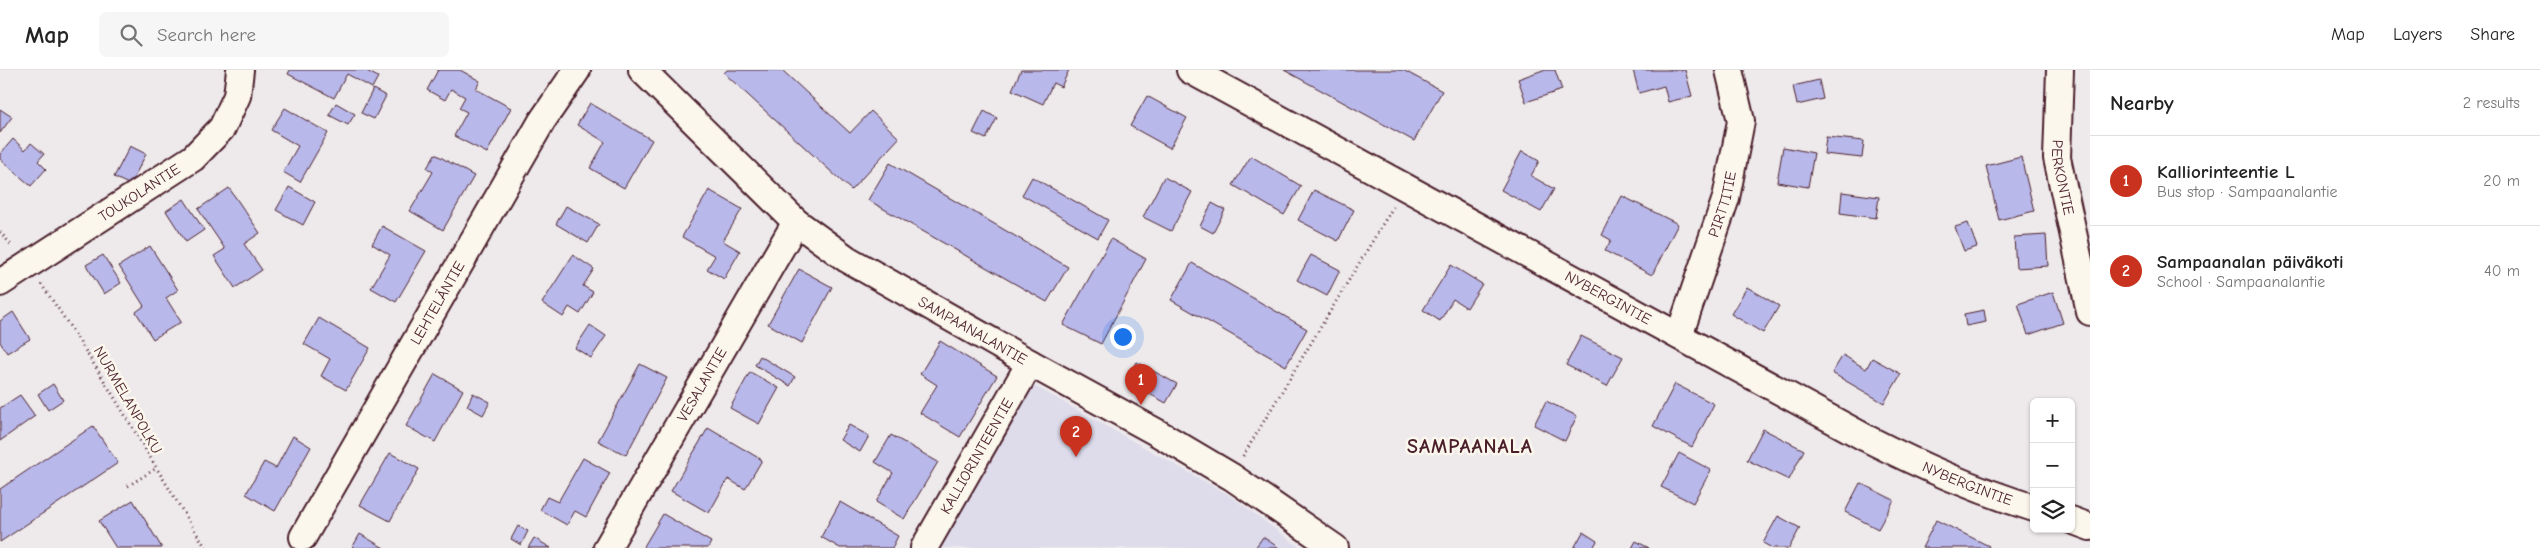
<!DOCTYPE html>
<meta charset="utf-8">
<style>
body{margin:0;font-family:"Comic Neue",sans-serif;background:#f6f6f6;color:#222}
.controls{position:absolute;right:15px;bottom:15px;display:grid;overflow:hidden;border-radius:8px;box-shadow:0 1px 4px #0004}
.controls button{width:45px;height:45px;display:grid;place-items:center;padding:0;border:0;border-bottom:1px solid #e0e0e0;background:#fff;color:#222;font:25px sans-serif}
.you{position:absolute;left:1122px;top:266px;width:18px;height:18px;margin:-12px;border:4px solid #fff;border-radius:50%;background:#1a73e8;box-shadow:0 0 0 8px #1a73e833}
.badge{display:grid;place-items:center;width:32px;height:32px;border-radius:50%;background:#c8321e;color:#fff;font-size:16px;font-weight:700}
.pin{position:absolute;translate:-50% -41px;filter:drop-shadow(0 1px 2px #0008)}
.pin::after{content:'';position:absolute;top:26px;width:18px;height:15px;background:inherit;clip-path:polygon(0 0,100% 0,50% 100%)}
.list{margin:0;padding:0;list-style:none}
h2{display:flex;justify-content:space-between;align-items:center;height:65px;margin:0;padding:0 20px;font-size:21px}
h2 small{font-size:16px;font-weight:400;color:#767676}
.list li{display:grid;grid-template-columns:32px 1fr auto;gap:15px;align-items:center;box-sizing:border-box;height:90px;padding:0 20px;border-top:1px solid #e0e0e0}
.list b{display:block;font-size:19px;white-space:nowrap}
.list p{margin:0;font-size:16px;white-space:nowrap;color:#767676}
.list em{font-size:16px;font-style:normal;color:#767676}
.icon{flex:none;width:28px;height:28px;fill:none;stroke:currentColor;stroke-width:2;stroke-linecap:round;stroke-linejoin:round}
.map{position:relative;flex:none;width:2090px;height:478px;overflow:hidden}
header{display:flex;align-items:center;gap:30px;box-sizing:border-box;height:70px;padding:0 25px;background:#fff;border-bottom:1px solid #e0e0e0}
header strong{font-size:24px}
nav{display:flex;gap:28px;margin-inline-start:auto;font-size:18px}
.search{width:350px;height:45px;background:#f6f6f6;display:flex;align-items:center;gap:12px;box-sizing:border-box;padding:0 18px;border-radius:8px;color:#767676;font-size:19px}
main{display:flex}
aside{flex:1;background:#fff}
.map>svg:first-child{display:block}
</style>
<header>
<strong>Map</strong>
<div class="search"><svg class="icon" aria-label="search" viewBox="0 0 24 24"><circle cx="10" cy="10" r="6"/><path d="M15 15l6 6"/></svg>Search here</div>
<nav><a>Map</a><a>Layers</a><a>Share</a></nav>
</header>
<main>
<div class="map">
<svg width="2090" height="478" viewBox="0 0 2090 478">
<rect width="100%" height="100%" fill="#eeeaec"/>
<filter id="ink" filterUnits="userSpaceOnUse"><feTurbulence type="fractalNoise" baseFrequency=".02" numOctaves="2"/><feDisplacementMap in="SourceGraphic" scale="10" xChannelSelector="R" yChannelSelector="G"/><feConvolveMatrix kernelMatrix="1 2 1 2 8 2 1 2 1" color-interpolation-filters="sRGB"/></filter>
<g filter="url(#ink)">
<polygon fill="#dedbeb" points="1031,314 1229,425 1301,478 938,478"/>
<g fill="#b8b8ea" stroke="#4a1f2b">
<polygon points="290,0 365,0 378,7 372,18 347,4 334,28 288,4"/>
<polygon points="438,0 460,0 480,11 476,19 511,38 487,83 454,66 467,42 459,38 465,27 451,19 445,30 427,20"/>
<polygon points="727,0 782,0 850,63 871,41 899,68 851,120 724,3"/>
<polygon points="1021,0 1069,0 1061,17 1053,13 1043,34 1012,20"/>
<polygon points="1284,0 1403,0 1442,21 1414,71"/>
<polygon points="1543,0 1555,0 1562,20 1526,32 1518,9"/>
<polygon points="1633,0 1685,0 1692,26 1668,32 1664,16 1639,23"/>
<polygon points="1819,10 1823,29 1797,35 1793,16"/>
<polygon points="373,19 386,26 374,49 361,43"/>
<polygon points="1147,26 1187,48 1170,78 1130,56"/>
<polygon points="336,33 355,44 348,55 329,45"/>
<polygon points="590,33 652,70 624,118 590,98 605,72 577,55"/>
<polygon points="285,38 328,63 300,112 283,102 298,76 271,60"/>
<polygon points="0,39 12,47 0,63"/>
<polygon points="984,41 997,48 986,69 973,63"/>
<polygon points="1826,67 1864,71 1862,88 1824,84"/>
<polygon points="13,69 25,80 31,73 44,84 38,91 46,99 31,116 0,89 0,84"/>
<polygon points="130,76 146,84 130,115 114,107"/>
<polygon points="1783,77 1814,83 1808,117 1777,112"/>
<polygon points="1522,81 1539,91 1531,106 1554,119 1541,142 1501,120"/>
<polygon points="435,84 474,106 443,160 410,141 433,102 427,98"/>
<polygon points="1251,86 1301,116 1284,145 1233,115"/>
<polygon points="2021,87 2034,141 1999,150 1986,96"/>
<polygon points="890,93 1068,197 1047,232 868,130"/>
<polygon points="1032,107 1108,150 1098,168 1022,125"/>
<polygon points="1164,107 1192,122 1171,161 1143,147"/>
<polygon points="289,117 315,132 303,155 276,140"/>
<polygon points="229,118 260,163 244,174 262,200 235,218 214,186 225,179 198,139"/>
<polygon points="709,120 742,139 723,171 740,181 724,209 707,199 715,186 682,167"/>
<polygon points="1314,120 1354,140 1338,171 1298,150"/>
<polygon points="1842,122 1879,127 1876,148 1840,143"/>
<polygon points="1622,126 1678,154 1652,205 1605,181 1611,170 1602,165"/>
<polygon points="184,129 204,160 186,172 166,141"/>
<polygon points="1212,133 1225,140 1213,163 1200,156"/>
<polygon points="566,136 599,154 588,173 556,154"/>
<polygon points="1968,153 1977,177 1964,181 1955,157"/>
<polygon points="382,156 426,181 396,232 371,218 390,185 372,174"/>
<polygon points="2046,165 2048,196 2016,198 2014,167"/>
<polygon points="1111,169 1146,189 1101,274 1063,255"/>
<polygon points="150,176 178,220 166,228 181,252 153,269 136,242 144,236 119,196"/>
<polygon points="103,185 121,213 104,224 86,195"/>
<polygon points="573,185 594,199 583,216 593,222 580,244 569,237 563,247 542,233"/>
<polygon points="1311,185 1340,200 1327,226 1297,210"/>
<polygon points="1192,193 1307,259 1286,296 1171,230"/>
<polygon points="1451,195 1482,214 1467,238 1453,229 1440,251 1423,240"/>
<polygon points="799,199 832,217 802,273 768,254"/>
<polygon points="1747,217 1779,236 1763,263 1731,244"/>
<polygon points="2053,222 2063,253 2028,265 2018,234"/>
<polygon points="1984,240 1986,252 1966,256 1964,244"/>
<polygon points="13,242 30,269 7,283 0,272 0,251"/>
<polygon points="319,248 370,278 346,320 321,306 330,289 304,274"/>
<polygon points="590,255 606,266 591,288 575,278"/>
<polygon points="1581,266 1623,287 1607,316 1566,295"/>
<polygon points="940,271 997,306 960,367 920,343 937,315 920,304"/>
<polygon points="1843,285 1866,299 1872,288 1901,304 1884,333 1832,303"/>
<polygon points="760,286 795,307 790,316 755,295"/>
<polygon points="1137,292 1177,314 1166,333 1126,311"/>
<polygon points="640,294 667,308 626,385 598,371"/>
<polygon points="750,302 779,318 759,354 730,338"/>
<polygon points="435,304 463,320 435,372 406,356"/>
<polygon points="53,314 63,330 48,340 38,324"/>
<polygon points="1675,314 1714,334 1692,377 1653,356"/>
<polygon points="473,323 490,332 483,345 467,336"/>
<polygon points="20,325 35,346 0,371 0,338"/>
<polygon points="1546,331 1577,346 1565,371 1534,355"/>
<polygon points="849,355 869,366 860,382 840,370"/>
<polygon points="93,356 118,393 0,472 0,419"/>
<polygon points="708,358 762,390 745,419 728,409 709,443 671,421"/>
<polygon points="1763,359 1804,380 1789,410 1747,390"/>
<polygon points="891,365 938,392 904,449 876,432 893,403 875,392"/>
<polygon points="293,366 311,377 275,441 246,424 264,392 276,398"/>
<polygon points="390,383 419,399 390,451 360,435"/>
<polygon points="1679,383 1711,400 1693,433 1661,417"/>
<polygon points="583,388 610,403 586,447 575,441 567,455 540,440 547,427 558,432"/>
<polygon points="1860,413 1894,430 1878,459 1845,442"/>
<polygon points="133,430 162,478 116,478 99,451"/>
<polygon points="840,432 898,466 892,478 840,478 821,467"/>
<polygon points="663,444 711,472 708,478 643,478"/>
<polygon points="1778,446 1800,458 1789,478 1772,478 1763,473"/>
<polygon points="1936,450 1989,476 1988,478 1922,478"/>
<polygon points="518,456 528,461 521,475 511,469"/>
<polygon points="1583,462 1597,471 1593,478 1574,478"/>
<polygon points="360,464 384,478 352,478"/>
<polygon points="1263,467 1279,478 1255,478"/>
<polygon points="534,468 551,478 528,478"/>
<polygon points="1636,471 1649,478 1632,478"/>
</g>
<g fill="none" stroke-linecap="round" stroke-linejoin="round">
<g stroke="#4a1f2b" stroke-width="30">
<g id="minor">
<path id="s1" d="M 642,0 L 796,152 L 847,189 L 1030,293 L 1156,362 L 1232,407 L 1335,478"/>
<path id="s2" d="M 1190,0 L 1866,368 C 1923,397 1973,419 2034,438"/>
<path id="s3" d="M 2060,0 L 2057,88 L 2090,242"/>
<path id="s4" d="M 0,213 L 193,88 L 222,58 L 237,26 L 240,0"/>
<path id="s5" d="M 1679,266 L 1726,128 L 1741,51 L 1729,0"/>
<polyline points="2071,450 2090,457"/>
<path id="s6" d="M 303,467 L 542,51 L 577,0"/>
<path id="s7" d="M 607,478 L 796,152"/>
<path id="s8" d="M 924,478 L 1030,293"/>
</g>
</g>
<g stroke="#4a1f2b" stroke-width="3" stroke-dasharray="1 4" stroke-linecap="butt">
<polyline points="0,162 13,177"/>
<path d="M 41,214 C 101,299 150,391 206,478"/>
<polyline points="1243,386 1393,137"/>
<polyline points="128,416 155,399"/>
</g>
<use href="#minor" stroke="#fbf7ec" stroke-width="26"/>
</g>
</g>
<g text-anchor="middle" stroke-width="5" stroke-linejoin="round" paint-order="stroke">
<g font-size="15" fill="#4a1f2b" stroke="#fbf7ec">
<text dy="5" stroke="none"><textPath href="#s3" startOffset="108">PERKONTIE</textPath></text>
<text dy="5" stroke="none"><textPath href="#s4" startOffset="166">TOUKOLANTIE</textPath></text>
<text dy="5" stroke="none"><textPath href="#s5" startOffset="139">PIRTTITIE</textPath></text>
<text dy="5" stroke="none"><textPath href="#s2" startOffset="476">NYBERGINTIE</textPath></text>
<text dy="5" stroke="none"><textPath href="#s6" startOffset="270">LEHTELÄNTIE</textPath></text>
<text dy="5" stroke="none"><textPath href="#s1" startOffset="424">SAMPAANALANTIE</textPath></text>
<text dy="5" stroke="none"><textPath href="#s7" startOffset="189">VESALANTIE</textPath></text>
<text transform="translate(128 330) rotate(60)" y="5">NURMELANPOLKU</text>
<text dy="5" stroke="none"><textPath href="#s8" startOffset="106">KALLIORINTEENTIE</textPath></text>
<text dy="5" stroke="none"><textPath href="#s2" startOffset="881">NYBERGINTIE</textPath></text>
</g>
<g font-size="20" font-weight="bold" letter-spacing="1" fill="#4a1f2b" stroke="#fbf7ec">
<text x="1470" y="383">SAMPAANALA</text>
</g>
</g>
</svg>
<div class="controls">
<button>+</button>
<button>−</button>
<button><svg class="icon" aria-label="layers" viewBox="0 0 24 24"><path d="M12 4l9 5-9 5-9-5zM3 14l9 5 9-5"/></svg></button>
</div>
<div class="you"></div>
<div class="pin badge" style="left:1141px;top:335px">1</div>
<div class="pin badge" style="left:1076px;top:387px">2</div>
</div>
<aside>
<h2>Nearby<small>2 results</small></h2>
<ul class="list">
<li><span class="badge">1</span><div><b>Kalliorinteentie L</b><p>Bus stop · Sampaanalantie</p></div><em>20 m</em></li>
<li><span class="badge">2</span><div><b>Sampaanalan päiväkoti</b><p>School · Sampaanalantie</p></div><em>40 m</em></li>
</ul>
</aside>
</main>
